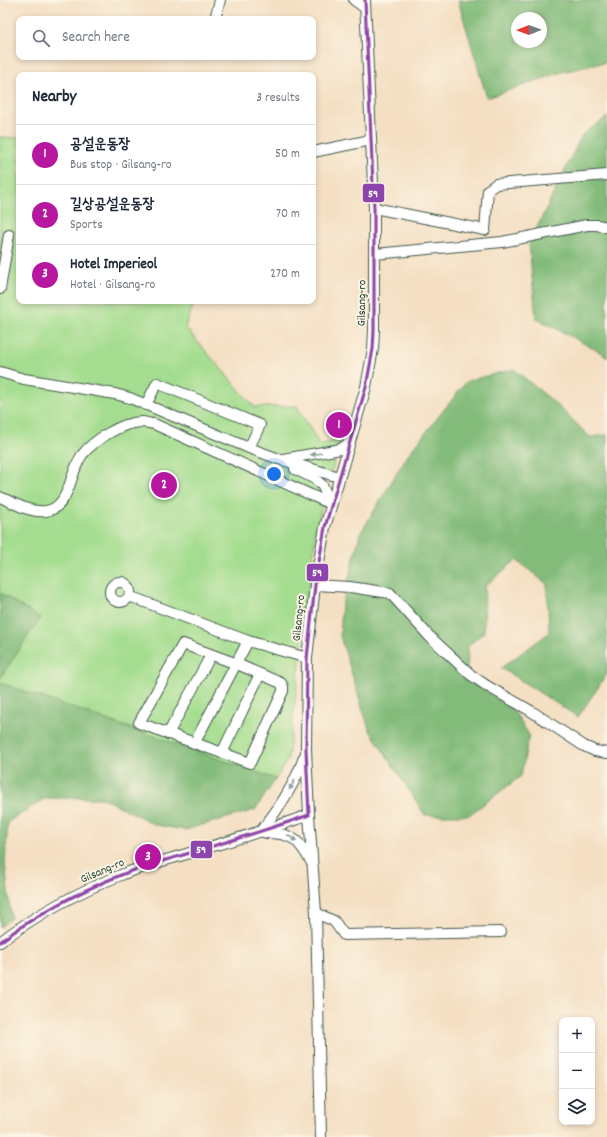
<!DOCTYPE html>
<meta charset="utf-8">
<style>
body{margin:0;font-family:Dekko,"Poor Story",sans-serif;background:#f2f2f3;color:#1f2937}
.controls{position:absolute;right:12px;bottom:12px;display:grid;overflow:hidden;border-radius:8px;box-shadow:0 2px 6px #0003}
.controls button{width:36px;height:36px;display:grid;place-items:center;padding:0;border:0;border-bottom:1px solid #e0e1e3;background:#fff;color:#1f2937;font:20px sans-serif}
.compass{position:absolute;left:511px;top:12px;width:36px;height:36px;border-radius:50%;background:#fff;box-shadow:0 2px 6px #0003;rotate:269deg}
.you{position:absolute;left:274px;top:474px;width:14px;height:14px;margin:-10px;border:3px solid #fff;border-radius:50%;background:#1a73e8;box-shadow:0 0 0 6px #1a73e833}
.badge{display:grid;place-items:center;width:26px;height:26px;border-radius:50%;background:#b5179e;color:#fff;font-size:13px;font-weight:700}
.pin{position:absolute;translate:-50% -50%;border:2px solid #fff;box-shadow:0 1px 4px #0006}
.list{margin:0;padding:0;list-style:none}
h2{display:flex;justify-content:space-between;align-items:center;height:52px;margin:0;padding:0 16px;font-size:17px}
h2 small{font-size:13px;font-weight:400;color:#747a83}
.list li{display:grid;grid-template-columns:26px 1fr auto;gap:12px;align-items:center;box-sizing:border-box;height:60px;padding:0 16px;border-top:1px solid #e0e1e3}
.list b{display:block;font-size:15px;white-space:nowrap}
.list p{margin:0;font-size:13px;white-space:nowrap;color:#747a83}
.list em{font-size:13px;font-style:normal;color:#747a83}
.icon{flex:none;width:22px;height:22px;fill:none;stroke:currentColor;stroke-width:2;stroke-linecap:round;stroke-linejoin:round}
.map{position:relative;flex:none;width:607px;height:1137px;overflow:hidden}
.search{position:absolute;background:#fff;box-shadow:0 2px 6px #0003;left:16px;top:16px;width:300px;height:44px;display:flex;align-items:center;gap:10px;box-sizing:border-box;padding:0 14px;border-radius:8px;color:#747a83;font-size:15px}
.panel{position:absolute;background:#fff;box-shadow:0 2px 6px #0003;left:16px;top:72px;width:300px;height:232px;border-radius:8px}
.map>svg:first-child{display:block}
</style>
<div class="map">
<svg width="607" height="1137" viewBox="0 0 607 1137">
<rect width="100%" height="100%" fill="#fcf5e5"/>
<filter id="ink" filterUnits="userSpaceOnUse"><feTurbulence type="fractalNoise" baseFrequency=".025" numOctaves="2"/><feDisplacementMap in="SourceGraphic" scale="8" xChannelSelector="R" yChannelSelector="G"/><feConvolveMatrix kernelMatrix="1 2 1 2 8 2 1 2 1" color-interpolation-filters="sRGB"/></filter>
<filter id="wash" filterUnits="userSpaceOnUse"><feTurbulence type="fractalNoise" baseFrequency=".012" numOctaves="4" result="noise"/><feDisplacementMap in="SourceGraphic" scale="16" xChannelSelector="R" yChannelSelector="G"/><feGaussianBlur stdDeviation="0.9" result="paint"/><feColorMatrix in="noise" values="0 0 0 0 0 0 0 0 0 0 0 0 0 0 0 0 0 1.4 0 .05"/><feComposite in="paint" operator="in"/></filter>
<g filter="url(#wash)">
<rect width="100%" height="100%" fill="#f4dfc3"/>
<polygon fill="#a4dd8f" stroke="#628d62" points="0,137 19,138 19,301 195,301 185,327 254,407 297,406 319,444 340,441 317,525 288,759 276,779 0,683 0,678 40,618 0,593"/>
<g fill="#83bc7a" stroke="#517c57" fill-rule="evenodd">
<path d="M 458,0 L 607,0 L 607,62 L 562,72 L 487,98 ZM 517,18 L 541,18 L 541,42 L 517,42 Z"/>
<polygon points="607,117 607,358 600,352 536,318 529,244 582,135"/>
<polygon points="514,369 555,403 590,437 607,435 607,674 578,717 501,668 549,633 547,584 516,560 485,586 484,632 468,646 467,679 512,708 529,735 521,776 469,815 425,815 369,729 340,636 342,605 360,534 407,456 467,381"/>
<polygon points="0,593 40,618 0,678"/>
<polygon points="0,683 276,779 255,810 185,830 156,825 103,798 46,798 8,822 5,863 11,918 0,927"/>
</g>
</g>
<g filter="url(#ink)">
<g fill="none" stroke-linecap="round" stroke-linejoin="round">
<g stroke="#3f5549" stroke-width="12">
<g id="minor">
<polyline points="354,0 365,8"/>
<polyline points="215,19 220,0"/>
<polyline points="313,152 371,140"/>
<polyline points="374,208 485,230 488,190 496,184 607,175"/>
<polyline points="375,254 502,242 587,225 597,225 607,227"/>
<polyline points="0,289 9,235"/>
<polyline points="0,372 24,379 115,394 130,398 249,448 279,459 339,477"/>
<polyline points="146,405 157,383 260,425 249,448"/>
<polyline points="283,459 341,449 350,442"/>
<polyline points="295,469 315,479 322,485 331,504"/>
<path d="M 0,497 C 14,503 30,513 46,511 C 70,508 70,471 82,455 C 94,440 122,422 142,422 C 146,422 150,424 154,424 L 331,504"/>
<circle cx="120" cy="592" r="10"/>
<polyline points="315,585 350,587 390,593 429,636 471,675 487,686 531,711 584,746 595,751 607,753"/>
<polyline points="129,596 248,641 307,658"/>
<polygon points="183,644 237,664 281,683 283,687 283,691 250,763 139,723"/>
<polyline points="168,734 211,655"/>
<polyline points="194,744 248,641"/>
<polyline points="222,753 260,674"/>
<polyline points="309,815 316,913 321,1137"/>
<path d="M 260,832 C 278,810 295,785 304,757"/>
<path d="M 266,833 C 294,833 298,840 312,863"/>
<polyline points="316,913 334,921 344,935 501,932"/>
<path d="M 0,942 C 37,914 78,892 121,875 C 146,865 171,859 196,851 C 234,840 272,828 309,815 L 306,749 L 307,658 L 315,585 L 325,527 L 366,387 L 373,349 L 374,331 L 374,208 L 365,0"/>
</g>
</g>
<use href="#minor" stroke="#fff" stroke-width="10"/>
<g stroke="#fcf5e5" stroke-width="6">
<path id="bus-1" d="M 0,942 C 37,914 78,892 121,875 C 146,865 171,859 196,851 C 234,840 272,828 309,815 L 306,749 L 307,658 L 315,585 L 325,527 L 366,387 L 373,349 L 374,331 L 374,208 L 365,0"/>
</g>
<use href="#bus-1" stroke="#8e44ad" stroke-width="3"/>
</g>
<defs><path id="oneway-solid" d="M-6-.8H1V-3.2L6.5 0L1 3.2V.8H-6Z"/></defs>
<g fill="#8f9e9a">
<use href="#oneway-solid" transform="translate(316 454) rotate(171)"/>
<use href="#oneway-solid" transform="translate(292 785) rotate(119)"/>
<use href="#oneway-solid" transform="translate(292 838) rotate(34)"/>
</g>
</g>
<g text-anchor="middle" stroke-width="4" stroke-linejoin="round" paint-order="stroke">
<g font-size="12" fill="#1f3d34" stroke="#fcf5e5">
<text transform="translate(361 303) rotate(-89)" y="4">Gilsang-ro</text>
<text transform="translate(298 618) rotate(-84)" y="4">Gilsang-ro</text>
<text transform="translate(102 870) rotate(-23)" y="4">Gilsang-ro</text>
</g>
</g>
<g stroke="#fcf5e5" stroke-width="1.5">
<rect x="362" y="183" width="23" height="20" rx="4" fill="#8e44ad"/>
<rect x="306" y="563" width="23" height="19" rx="4" fill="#8e44ad"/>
<rect x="190" y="840" width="23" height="19" rx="4" fill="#8e44ad"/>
</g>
<g font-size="11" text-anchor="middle" font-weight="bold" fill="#fff">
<text x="373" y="197">59</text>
<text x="317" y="576">59</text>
<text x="201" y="853">59</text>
</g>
</svg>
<div class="controls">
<button>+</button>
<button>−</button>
<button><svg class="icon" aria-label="layers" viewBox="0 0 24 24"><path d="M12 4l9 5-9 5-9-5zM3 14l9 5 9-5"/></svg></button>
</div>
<svg class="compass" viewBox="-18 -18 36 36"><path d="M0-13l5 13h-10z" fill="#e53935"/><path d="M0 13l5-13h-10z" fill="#747a83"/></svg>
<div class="you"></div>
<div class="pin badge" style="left:339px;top:425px">1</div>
<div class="pin badge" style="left:164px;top:485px">2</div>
<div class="pin badge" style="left:148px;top:857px">3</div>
<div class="search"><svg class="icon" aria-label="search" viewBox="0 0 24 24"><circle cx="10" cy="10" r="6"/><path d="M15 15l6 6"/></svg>Search here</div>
<section class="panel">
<h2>Nearby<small>3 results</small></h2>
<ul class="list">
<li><span class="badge">1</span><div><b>공설운동장</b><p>Bus stop · Gilsang-ro</p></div><em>50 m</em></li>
<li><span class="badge">2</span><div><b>길상공설운동장</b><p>Sports</p></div><em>70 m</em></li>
<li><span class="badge">3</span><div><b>Hotel Imperieol</b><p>Hotel · Gilsang-ro</p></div><em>270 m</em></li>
</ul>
</section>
</div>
